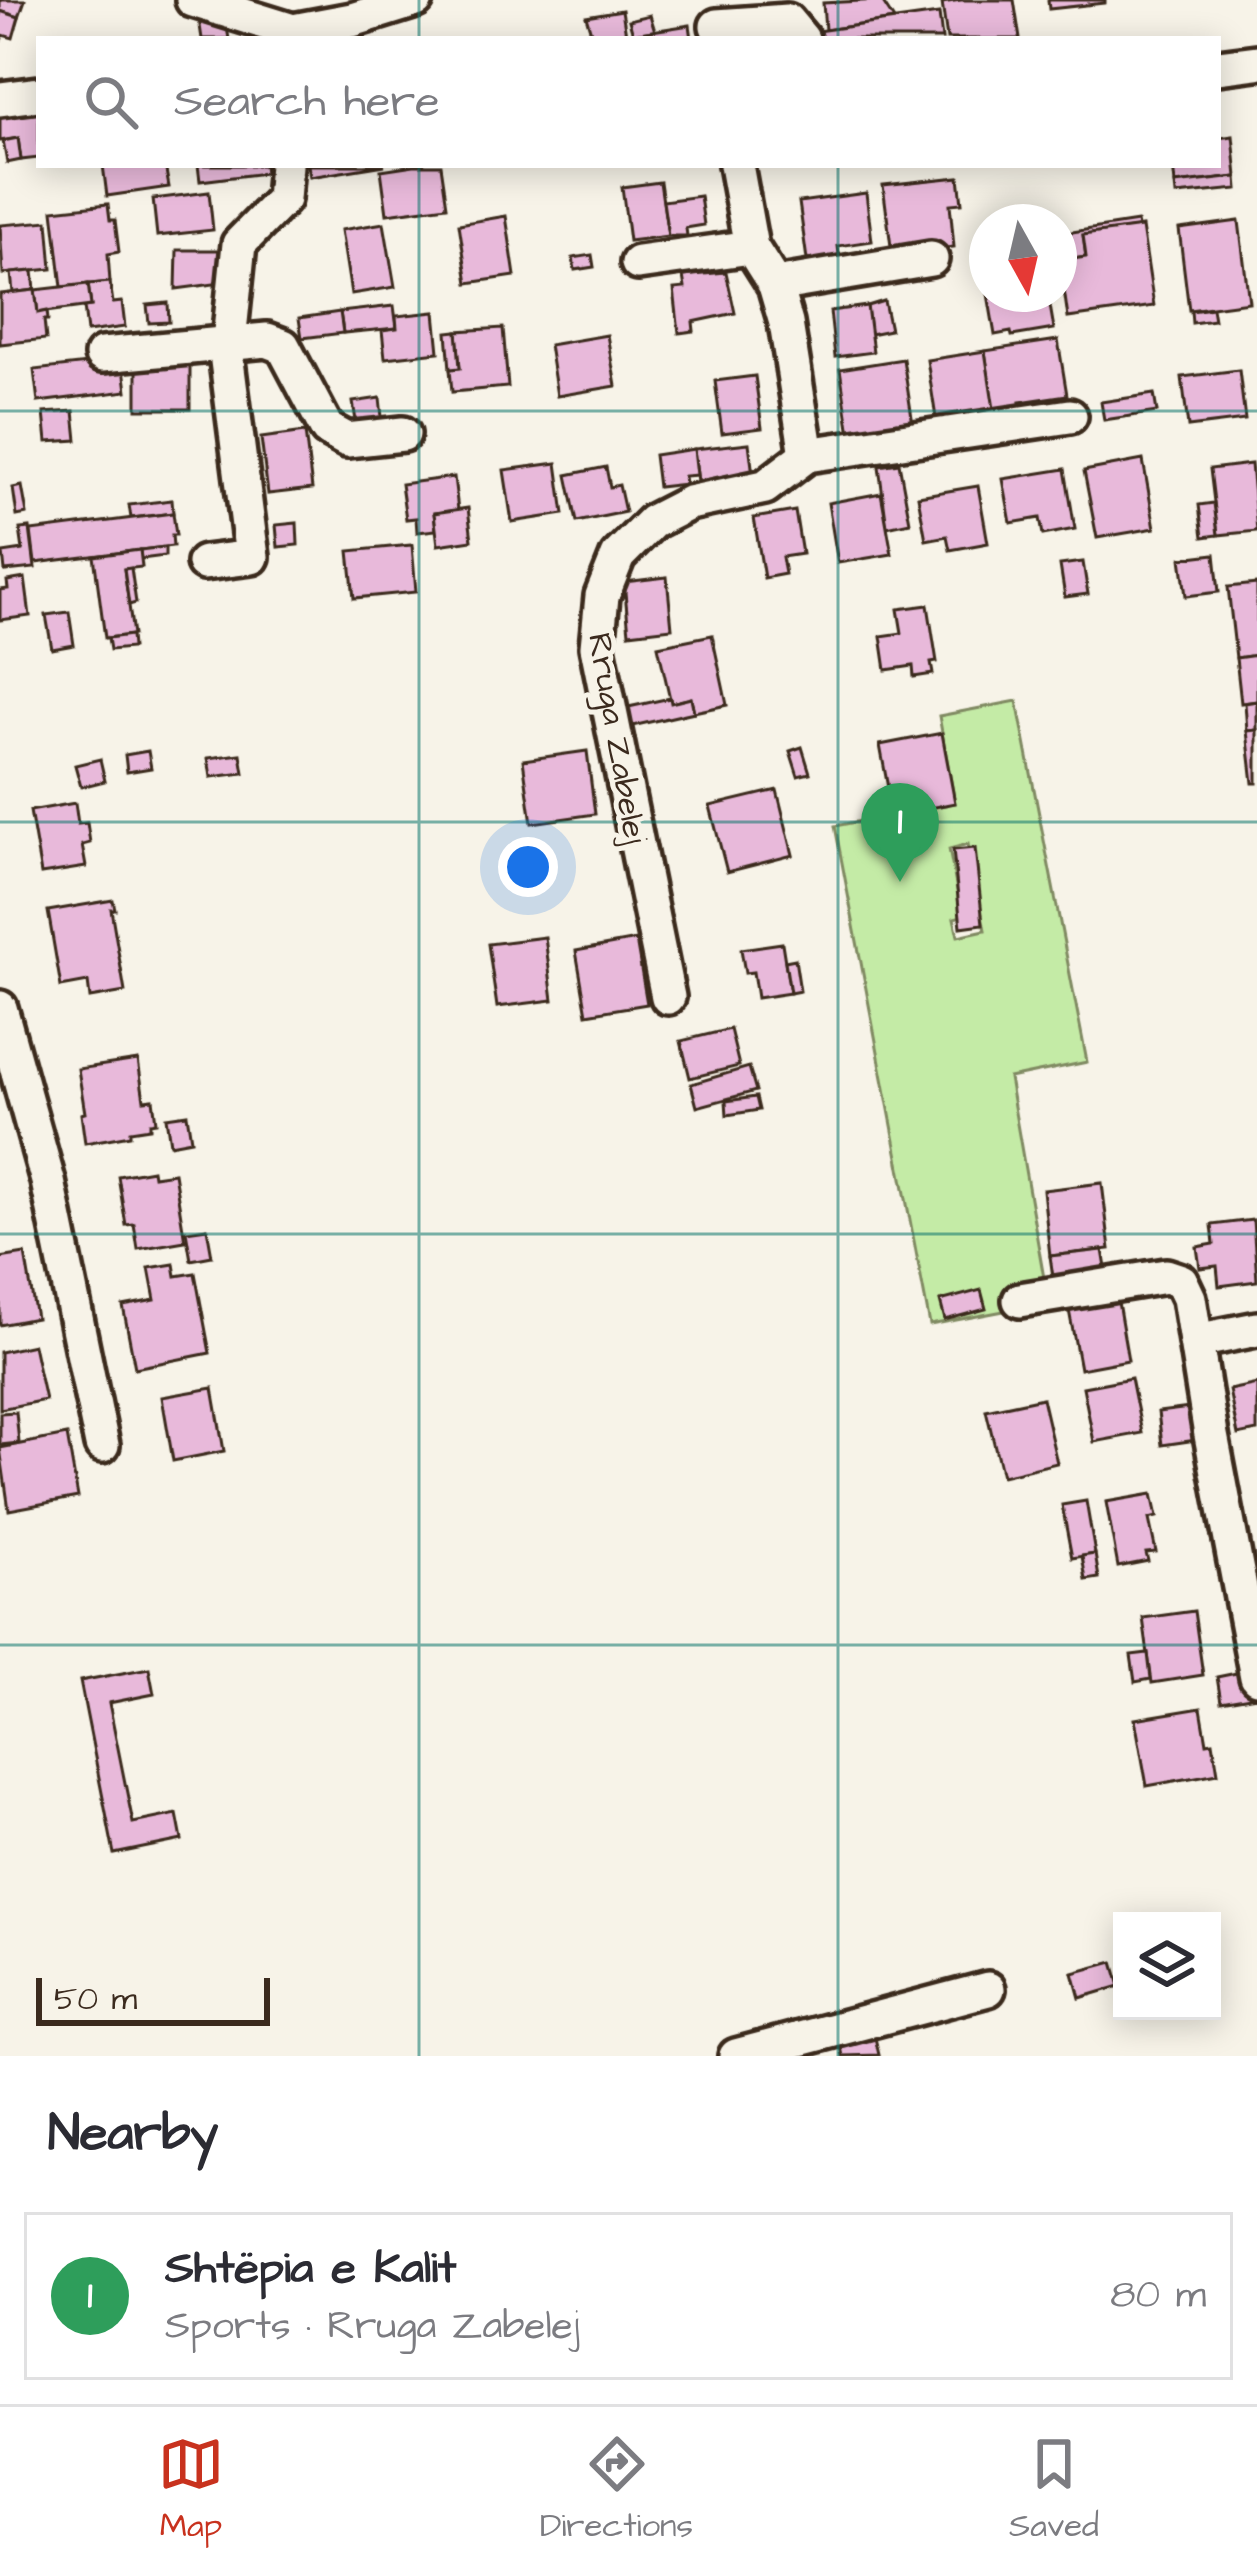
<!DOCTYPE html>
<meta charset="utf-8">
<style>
body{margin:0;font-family:"Architects Daughter",sans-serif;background:#f7f7f7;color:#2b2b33}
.controls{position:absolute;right:36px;bottom:36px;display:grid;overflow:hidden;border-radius:0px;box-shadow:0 6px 30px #0003}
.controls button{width:108px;height:108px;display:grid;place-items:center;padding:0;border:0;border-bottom:3px solid #e1e1e2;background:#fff;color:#2b2b33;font:60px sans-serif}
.compass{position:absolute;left:969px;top:204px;width:108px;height:108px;border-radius:50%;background:#fff;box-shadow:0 6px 30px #0003;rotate:172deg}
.scale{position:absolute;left:36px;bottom:30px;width:234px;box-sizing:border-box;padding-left:12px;border:6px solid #3b2a1e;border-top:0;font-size:33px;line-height:42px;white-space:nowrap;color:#3b2a1e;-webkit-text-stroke:9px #f7f3e8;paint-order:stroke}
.you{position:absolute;left:528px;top:867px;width:42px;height:42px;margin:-30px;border:9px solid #fff;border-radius:50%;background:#1a73e8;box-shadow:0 0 0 18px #1a73e833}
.badge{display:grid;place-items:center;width:78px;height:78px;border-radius:50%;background:#c8321e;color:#fff;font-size:39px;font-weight:700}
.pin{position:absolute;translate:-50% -99px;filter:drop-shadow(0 3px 6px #0008)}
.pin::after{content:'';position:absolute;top:63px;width:42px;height:36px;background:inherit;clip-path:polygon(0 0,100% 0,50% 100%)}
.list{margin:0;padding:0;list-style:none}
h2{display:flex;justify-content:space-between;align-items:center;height:156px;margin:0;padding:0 48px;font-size:51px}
h2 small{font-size:39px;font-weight:400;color:#7c7c81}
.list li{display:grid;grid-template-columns:78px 1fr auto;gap:36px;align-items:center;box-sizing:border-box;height:168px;margin:0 24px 24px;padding:0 24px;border:3px solid #e1e1e2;border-radius:0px}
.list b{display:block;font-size:45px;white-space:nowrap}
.list p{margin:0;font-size:39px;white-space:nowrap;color:#7c7c81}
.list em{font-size:39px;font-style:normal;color:#7c7c81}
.icon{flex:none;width:66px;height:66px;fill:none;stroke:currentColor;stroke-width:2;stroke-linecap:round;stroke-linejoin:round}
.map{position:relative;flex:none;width:1257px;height:2056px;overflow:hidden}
.search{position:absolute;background:#fff;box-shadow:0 6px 30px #0003;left:36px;right:36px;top:36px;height:132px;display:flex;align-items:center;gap:30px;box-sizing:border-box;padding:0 42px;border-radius:0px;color:#7c7c81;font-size:45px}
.sheet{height:348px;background:#fff}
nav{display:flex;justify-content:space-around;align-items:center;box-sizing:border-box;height:168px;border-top:3px solid #e1e1e2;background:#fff;font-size:33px;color:#7c7c81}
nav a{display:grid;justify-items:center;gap:6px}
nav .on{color:#c8321e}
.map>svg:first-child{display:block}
</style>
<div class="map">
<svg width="1257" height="2056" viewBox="0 0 1257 2056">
<rect width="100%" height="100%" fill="#f7f3e8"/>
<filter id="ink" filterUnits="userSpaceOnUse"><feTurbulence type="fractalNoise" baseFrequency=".00833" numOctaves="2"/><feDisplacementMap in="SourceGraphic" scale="24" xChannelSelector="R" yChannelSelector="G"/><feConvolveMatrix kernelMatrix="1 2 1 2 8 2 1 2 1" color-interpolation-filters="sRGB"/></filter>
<g filter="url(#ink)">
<path fill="#c4eba6" stroke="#808a62" stroke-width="3" fill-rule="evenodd" d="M 1017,701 L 1087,1062 L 1009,1078 L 1045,1284 L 1006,1292 L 1009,1310 L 930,1325 L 835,826 L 955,803 L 939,716 ZM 968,844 L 985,930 L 958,936 L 954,918 L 962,916 L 949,849 Z"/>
<g fill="#e8b9da" stroke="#3b2a1e" stroke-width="3">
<polygon points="0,0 25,0 19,17 0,11"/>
<polygon points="881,0 894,20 825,30 823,3"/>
<polygon points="961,0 1014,0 1020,39 947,39 942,3"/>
<polygon points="1048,0 1105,0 1105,3 1049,9"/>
<polygon points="622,10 626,35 593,39 586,16"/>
<polygon points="0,11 19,17 13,38 3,35 0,44"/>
<polygon points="939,14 942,39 818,39 817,31"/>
<polygon points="650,15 655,31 633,34 629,20"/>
<polygon points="225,16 229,39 202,39 199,19"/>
<polygon points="690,25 692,39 601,39 633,34"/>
<polygon points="39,112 39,158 21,160 18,138 0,141 0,117"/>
<polygon points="1233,136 1237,177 1175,184 1173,165 1218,165 1218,138"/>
<polygon points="18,138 21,160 7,163 3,141"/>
<polygon points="103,165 165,165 169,187 107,196"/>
<polygon points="198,165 264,165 265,173 200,181"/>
<polygon points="308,165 385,165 310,177"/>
<polygon points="414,165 441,165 447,206 387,214 381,170"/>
<polygon points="959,177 962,203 950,204 954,247 892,254 883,185"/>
<polygon points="1237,177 1238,189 1176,195 1175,184"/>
<polygon points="660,182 668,236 629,241 622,187"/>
<polygon points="209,192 213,230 157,236 153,199"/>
<polygon points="866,193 872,241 838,246 840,262 808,267 799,202"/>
<polygon points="700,196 704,225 686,228 687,236 668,236 663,201"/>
<polygon points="108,204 110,220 115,220 119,252 108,254 110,282 62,287 53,210"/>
<polygon points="506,216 515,276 468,283 459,224"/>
<polygon points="48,221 52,269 3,274 0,225"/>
<polygon points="1239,221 1249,302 1189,310 1179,229"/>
<polygon points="1137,222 1138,228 1083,235 1086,257 1060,261 1059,234"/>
<polygon points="384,223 395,287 351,294 341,230"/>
<polygon points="1142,227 1154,306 1068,318 1060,261 1086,257 1083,235"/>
<polygon points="177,250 223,250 222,283 176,289"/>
<polygon points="592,255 594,267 575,270 573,258"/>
<polygon points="33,271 35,290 13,293 11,273"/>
<polygon points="726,272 735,313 693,322 694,331 679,333 674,289 685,288 683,276"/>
<polygon points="110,282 113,303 122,302 125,327 87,332 84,307 91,306 88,284"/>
<polygon points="88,284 91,306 38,313 35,290"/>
<polygon points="35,290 38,313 47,311 48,320 44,320 46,339 0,344 0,294"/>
<polygon points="988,294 1048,294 1054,329 1012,336 1011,332 995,335"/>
<polygon points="884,301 890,330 870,334 867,306"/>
<polygon points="168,303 169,322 149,323 147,305"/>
<polygon points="394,306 397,328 343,333 340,312"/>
<polygon points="867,306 873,352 835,357 830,311"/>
<polygon points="1212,308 1214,320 1192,323 1191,311"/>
<polygon points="340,312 343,333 302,338 299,318"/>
<polygon points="435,312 439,352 385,358 382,330 397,328 396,316"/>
<polygon points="503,328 508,387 452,392 450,369 460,368 457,331"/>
<polygon points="457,331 460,368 450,369 447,332"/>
<polygon points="607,335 616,386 557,396 549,345"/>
<polygon points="1058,340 1067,395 1020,402 1023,417 995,422 985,351"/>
<polygon points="985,351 994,409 936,418 927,360"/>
<rect x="137" y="356" width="53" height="53"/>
<polygon points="903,359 913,424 850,434 840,369"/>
<polygon points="123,360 127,391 38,402 34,370"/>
<polygon points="1239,370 1245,420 1188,427 1182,377"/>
<polygon points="755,376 762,428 722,433 715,381"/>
<polygon points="1154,394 1157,412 1104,420 1101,402"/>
<polygon points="380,398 382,417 356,421 353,402"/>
<polygon points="74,411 77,440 47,442 44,413"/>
<polygon points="305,432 312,489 268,494 261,438"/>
<polygon points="749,443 754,483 699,490 694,449"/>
<polygon points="694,449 697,475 684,476 685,484 658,487 654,455"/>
<polygon points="1143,460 1155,528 1097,538 1084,471"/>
<polygon points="557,463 564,514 512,522 504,470"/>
<polygon points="899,463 910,522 887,527 879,466"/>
<polygon points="1251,464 1257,531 1218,535 1210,469"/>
<polygon points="606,467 610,487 619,485 625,512 577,522 567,475"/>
<polygon points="1065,469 1075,529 1043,535 1040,518 1011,523 1003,479"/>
<polygon points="454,477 458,510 434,513 436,530 417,532 416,518 406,519 401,484"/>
<polygon points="22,486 27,514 17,516 13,488"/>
<polygon points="978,486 988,543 950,550 947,536 926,540 918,496"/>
<polygon points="881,493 892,554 838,563 828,503"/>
<polygon points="172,500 173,513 131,518 129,505"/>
<polygon points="1214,503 1218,535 1203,537 1199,505"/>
<polygon points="468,508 472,540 438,545 434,513"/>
<polygon points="795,511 802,554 782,557 785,574 764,578 754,518"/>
<polygon points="173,513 176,535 172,535 173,546 35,563 31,531"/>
<polygon points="297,523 298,545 278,547 276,525"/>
<polygon points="30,528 35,568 5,571 3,553 23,550 20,529"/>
<polygon points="412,545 416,592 354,598 349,551"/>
<polygon points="165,547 165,556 141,559 140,550"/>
<polygon points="140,550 142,567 124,569 133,635 105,638 94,556"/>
<polygon points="1215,554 1219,592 1186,596 1181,558"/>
<polygon points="1083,562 1088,594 1065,597 1060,565"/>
<polygon points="131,568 136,603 129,605 124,569"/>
<polygon points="667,577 672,628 629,633 624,582"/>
<polygon points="25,578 30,616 0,620 0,590 8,589 7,581"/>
<polygon points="1257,584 1257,655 1236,658 1228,587"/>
<polygon points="928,605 937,662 931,663 933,674 914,677 913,666 886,670 881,636 902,633 898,609"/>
<polygon points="69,612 74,645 52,649 46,615"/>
<polygon points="131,635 132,648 110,650 108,638"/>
<polygon points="712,635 727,705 694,712 691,698 671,703 658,646"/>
<polygon points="1257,655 1257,701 1241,703 1236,658"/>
<polygon points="670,698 671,703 691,698 694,712 628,727 624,708"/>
<polygon points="1257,701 1257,730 1247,731 1245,703"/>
<polygon points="1257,730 1257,783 1253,783 1247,731"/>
<polygon points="942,733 955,803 893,815 880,745"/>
<polygon points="802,747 810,773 798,776 790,751"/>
<polygon points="148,751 151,768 127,772 125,755"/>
<polygon points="587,751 595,814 532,823 523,760"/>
<polygon points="241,754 244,773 211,777 208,758"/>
<polygon points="100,759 105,781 81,787 75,765"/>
<polygon points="777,790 793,855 727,872 710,806"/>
<polygon points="75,803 78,824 87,823 90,843 82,845 86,867 41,874 30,811"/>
<polygon points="975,848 983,924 961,927 953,850"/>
<polygon points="113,900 115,909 111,909 125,992 90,998 88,982 61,987 48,911"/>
<polygon points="545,937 553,1000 497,1007 488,944"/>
<polygon points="636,940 647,1004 587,1014 576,951"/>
<polygon points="782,943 790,993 757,998 753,972 745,973 741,949"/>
<polygon points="795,959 800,991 790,993 785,961"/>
<polygon points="730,1029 739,1066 690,1078 681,1041"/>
<polygon points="138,1060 144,1100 153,1099 156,1122 150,1123 150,1128 130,1131 130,1135 85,1143 81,1114 85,1113 78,1069"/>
<polygon points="749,1067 756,1091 697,1107 691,1084"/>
<polygon points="756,1097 759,1110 727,1115 726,1101"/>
<polygon points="187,1114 191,1140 170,1144 166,1117"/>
<polygon points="152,1170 153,1176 174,1173 185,1241 138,1249 134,1224 126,1225 118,1176"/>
<polygon points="1102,1183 1110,1249 1050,1256 1043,1190"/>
<polygon points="1253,1220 1257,1281 1219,1286 1217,1266 1200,1268 1197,1247 1214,1244 1212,1225"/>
<polygon points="207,1228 212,1256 191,1260 186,1231"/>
<polygon points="1103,1250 1106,1268 1053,1277 1050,1256"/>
<polygon points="25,1254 36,1318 0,1325 0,1258"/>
<polygon points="174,1264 176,1276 195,1273 210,1353 135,1368 123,1306 155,1300 149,1268"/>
<polygon points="981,1290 986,1309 945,1320 940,1301"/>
<polygon points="1118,1302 1128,1360 1080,1369 1069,1310"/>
<polygon points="33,1345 45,1400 0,1409 0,1352"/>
<polygon points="1131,1378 1142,1433 1094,1442 1083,1387"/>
<polygon points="1257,1384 1257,1431 1238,1435 1229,1390"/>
<polygon points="213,1388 224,1451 173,1461 162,1397"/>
<polygon points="1042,1398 1057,1463 1002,1476 986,1410"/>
<polygon points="1198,1407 1203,1439 1162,1445 1158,1412"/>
<polygon points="16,1412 19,1443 0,1445 0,1413"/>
<polygon points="67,1435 78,1497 9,1510 0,1448"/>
<polygon points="1152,1494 1157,1517 1149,1519 1156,1552 1146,1553 1148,1561 1118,1567 1106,1502"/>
<polygon points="1086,1501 1095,1554 1072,1558 1062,1505"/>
<polygon points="1095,1554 1099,1578 1086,1580 1082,1556"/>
<polygon points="1194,1611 1203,1675 1152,1683 1143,1618"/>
<polygon points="1148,1653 1151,1679 1135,1682 1131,1655"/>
<polygon points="149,1668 154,1694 109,1703 133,1823 177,1814 182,1840 114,1854 80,1681"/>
<polygon points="1251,1670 1256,1696 1221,1702 1217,1677"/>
<polygon points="1201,1708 1207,1743 1213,1742 1218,1773 1147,1786 1135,1719"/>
<polygon points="1113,1962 1120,1986 1080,1998 1073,1973"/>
<polygon points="873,2029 879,2055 843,2056 839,2037"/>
</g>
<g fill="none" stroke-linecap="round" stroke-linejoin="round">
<g stroke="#3b2a1e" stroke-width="42">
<g id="street">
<polyline points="193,0 293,31"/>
<polyline points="717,26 787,21 802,39"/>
<polyline points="285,39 293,31 352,20 416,0"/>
<polyline points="1218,67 1257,62"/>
<polyline points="0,99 39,94"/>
<polyline points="736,165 751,247 775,285 786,323 807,455"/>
<polyline points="638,263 751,247"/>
<polyline points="775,285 931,259"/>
<polyline points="102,355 267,340 283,346 327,429 347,440 403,434"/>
<polyline points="204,563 252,557 227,361 239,244 283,199 286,165"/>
<polyline points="668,997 597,647 602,596 618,556 652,522 689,503 765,487 807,455 1070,416"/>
<polyline points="0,1008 48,1181 102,1445"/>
<polyline points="1020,1300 1166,1276 1181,1281 1189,1298 1211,1435 1257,1677"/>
<polyline points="1196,1341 1257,1329"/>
<polyline points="736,2056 988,1989"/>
</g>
</g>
<use href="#street" stroke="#f7f3e8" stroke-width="33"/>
</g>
</g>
<path fill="none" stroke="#0f766e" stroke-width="3" stroke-opacity="0.55" d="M 419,0 L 419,39M 838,0 L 838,39M 419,165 L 419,2056M 838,165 L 838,2056M 0,411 L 1257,411M 0,822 L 1257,822M 0,1234 L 1257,1234M 0,1645 L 1257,1645"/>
<g text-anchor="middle" stroke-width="10" stroke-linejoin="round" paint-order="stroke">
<g font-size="33" fill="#3b2a1e" stroke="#f7f3e8">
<text transform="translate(619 738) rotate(80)" y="12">Rruga Zabelej</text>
</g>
</g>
</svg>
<div class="controls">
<button><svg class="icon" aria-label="layers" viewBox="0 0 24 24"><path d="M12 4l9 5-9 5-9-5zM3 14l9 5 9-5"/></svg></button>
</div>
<svg class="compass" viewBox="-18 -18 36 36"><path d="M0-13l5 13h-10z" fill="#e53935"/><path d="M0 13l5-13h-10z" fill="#7c7c81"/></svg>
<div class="scale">50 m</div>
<div class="you"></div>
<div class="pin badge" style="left:900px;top:882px;background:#2e9e5b">1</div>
<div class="search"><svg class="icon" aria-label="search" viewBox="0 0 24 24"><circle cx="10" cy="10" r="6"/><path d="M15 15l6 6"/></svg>Search here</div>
</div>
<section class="sheet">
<h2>Nearby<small></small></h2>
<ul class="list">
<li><span class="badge" style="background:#2e9e5b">1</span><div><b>Shtëpia e Kalit</b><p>Sports · Rruga Zabelej</p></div><em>80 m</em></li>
</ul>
</section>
<nav>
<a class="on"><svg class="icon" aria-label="map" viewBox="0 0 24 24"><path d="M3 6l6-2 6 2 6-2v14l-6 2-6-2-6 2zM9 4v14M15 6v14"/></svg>Map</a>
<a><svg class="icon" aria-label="directions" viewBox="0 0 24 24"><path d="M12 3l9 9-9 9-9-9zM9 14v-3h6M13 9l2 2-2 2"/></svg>Directions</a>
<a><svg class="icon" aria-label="saved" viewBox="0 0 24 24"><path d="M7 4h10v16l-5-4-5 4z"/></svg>Saved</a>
</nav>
